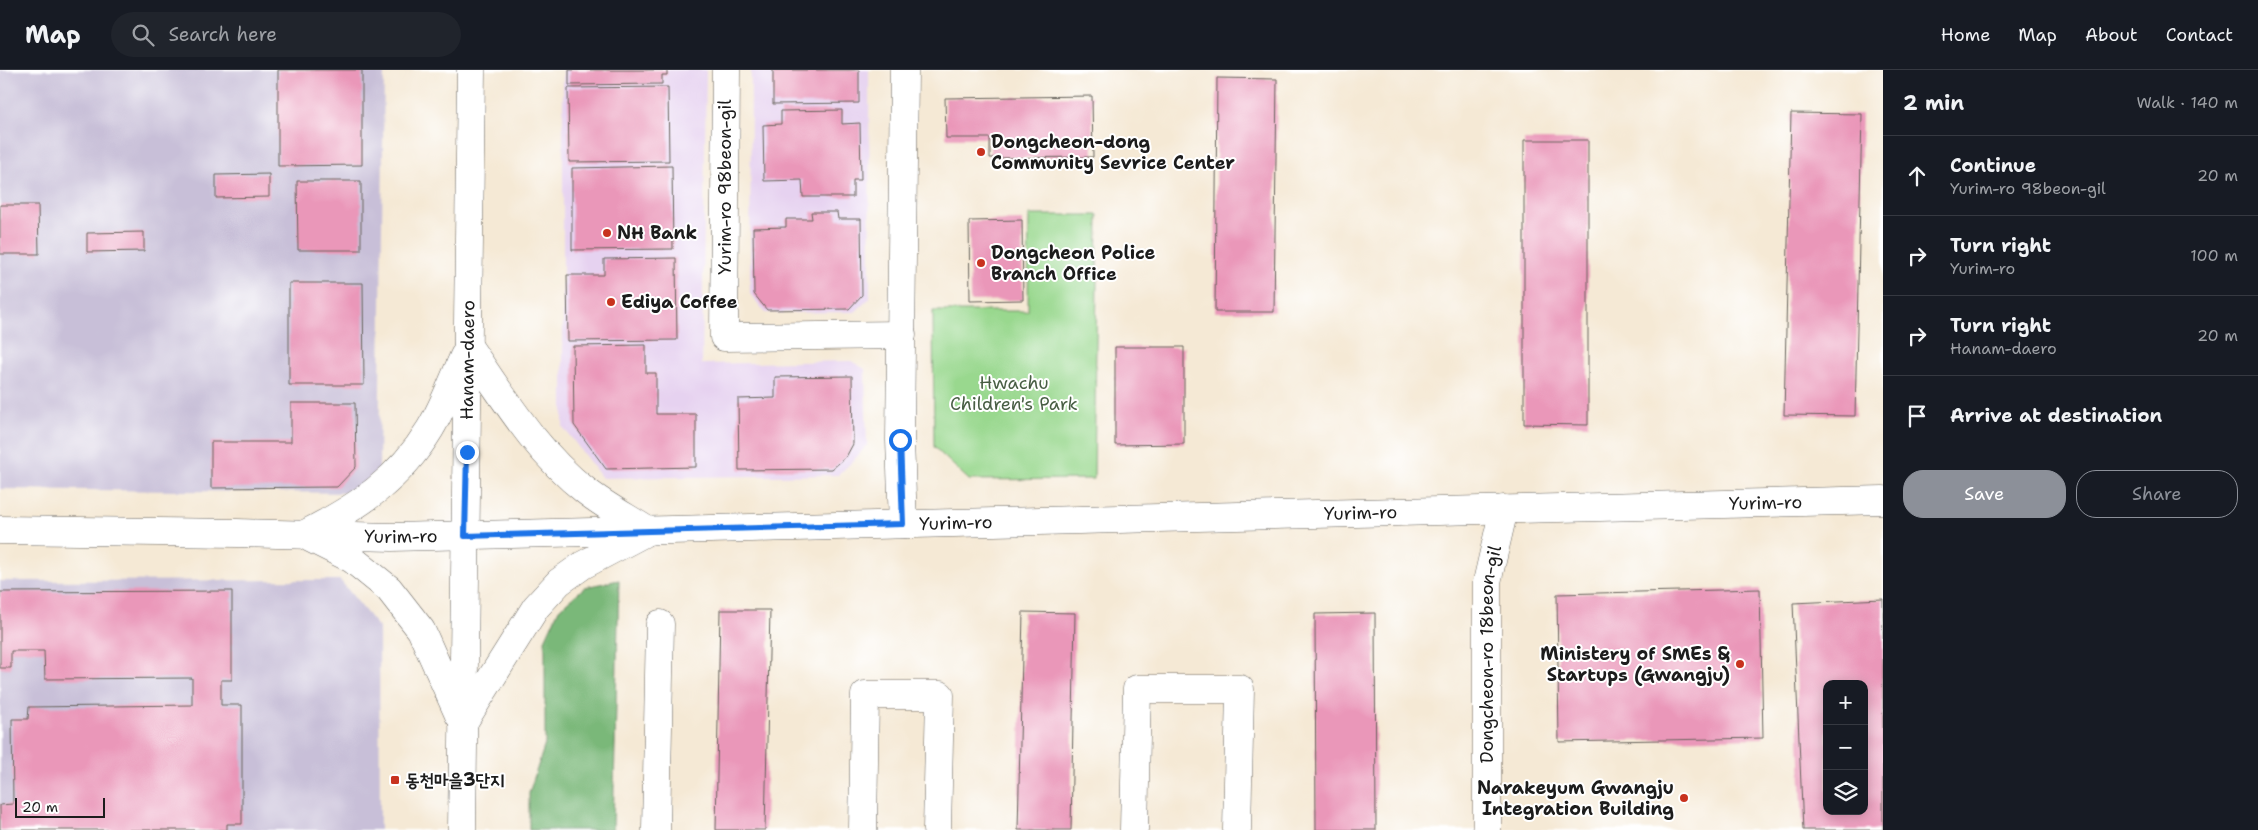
<!DOCTYPE html>
<meta charset="utf-8">
<style>
body{margin:0;font-family:"Shantell Sans","Poor Story",sans-serif;background:#20242c;color:#f1f3f6}
.controls{position:absolute;right:15px;bottom:15px;display:grid;overflow:hidden;border-radius:10px;box-shadow:0 2px 12px #0003}
.controls button{width:45px;height:45px;display:grid;place-items:center;padding:0;border:0;border-bottom:1px solid #363941;background:#171b24;color:#f1f3f6;font:25px sans-serif}
.scale{position:absolute;left:15px;bottom:12px;width:90px;box-sizing:border-box;padding-left:5px;border:2px solid #1c1c1c;border-top:0;font-size:14px;line-height:18px;white-space:nowrap;color:#1c1c1c;-webkit-text-stroke:4px #fff;paint-order:stroke}
.stop{position:absolute;width:15px;height:15px;margin:-11px;border:4px solid #1a73e8;border-radius:50%;background:#fff}
.stop.end{background:#1a73e8;border-color:#fff;box-shadow:0 1px 5px #0008}
.list{margin:0;padding:0;list-style:none}
h2{display:flex;justify-content:space-between;align-items:center;height:65px;margin:0;padding:0 20px;font-size:21px}
h2 small{font-size:16px;font-weight:400;color:#9ea1a6}
.list li{display:grid;grid-template-columns:32px 1fr auto;gap:15px;align-items:center;box-sizing:border-box;height:80px;padding:0 20px;border-top:1px solid #363941}
.list b{display:block;font-size:19px;white-space:nowrap}
.list p{margin:0;font-size:16px;white-space:nowrap;color:#9ea1a6}
.list em{font-size:16px;font-style:normal;color:#9ea1a6}
.actions{display:flex;gap:10px;padding:15px 20px}
.actions a{flex:1;padding:11px 0;border:1px solid #8c9099;border-radius:20px;text-align:center;font-size:18px;color:#8c9099}
.actions .main{background:#8c9099;color:#fff}
.icon{flex:none;width:28px;height:28px;fill:none;stroke:currentColor;stroke-width:2;stroke-linecap:round;stroke-linejoin:round}
.map{position:relative;flex:none;width:1883px;height:760px;overflow:hidden}
header{display:flex;align-items:center;gap:30px;box-sizing:border-box;height:70px;padding:0 25px;background:#171b24;border-bottom:1px solid #363941}
header strong{font-size:24px}
nav{display:flex;gap:28px;margin-inline-start:auto;font-size:18px}
.search{width:350px;height:45px;background:#20242c;display:flex;align-items:center;gap:12px;box-sizing:border-box;padding:0 18px;border-radius:28px;color:#9ea1a6;font-size:19px}
main{display:flex}
aside{flex:1;background:#171b24}
.map>svg:first-child{display:block}
</style>
<header>
<strong>Map</strong>
<div class="search"><svg class="icon" aria-label="search" viewBox="0 0 24 24"><circle cx="10" cy="10" r="6"/><path d="M15 15l6 6"/></svg>Search here</div>
<nav><a>Home</a><a>Map</a><a>About</a><a>Contact</a></nav>
</header>
<main>
<div class="map">
<svg width="1883" height="760" viewBox="0 0 1883 760">
<rect width="100%" height="100%" fill="#fff"/>
<filter id="ink" filterUnits="userSpaceOnUse"><feTurbulence type="fractalNoise" baseFrequency=".02" numOctaves="2"/><feDisplacementMap in="SourceGraphic" scale="10" xChannelSelector="R" yChannelSelector="G"/><feConvolveMatrix kernelMatrix="1 2 1 2 8 2 1 2 1" color-interpolation-filters="sRGB"/></filter>
<filter id="wash" filterUnits="userSpaceOnUse"><feTurbulence type="fractalNoise" baseFrequency=".0096" numOctaves="4" result="noise"/><feDisplacementMap in="SourceGraphic" scale="20" xChannelSelector="R" yChannelSelector="G"/><feGaussianBlur stdDeviation="1.12" result="paint"/><feColorMatrix in="noise" values="0 0 0 0 0 0 0 0 0 0 0 0 0 0 0 0 0 1.4 0 .05"/><feComposite in="paint" operator="in"/></filter>
<g filter="url(#wash)">
<rect width="100%" height="100%" fill="#f5e9d5"/>
<g fill="#e6d2f0">
<polygon points="563,0 706,0 702,294 851,291 865,299 867,375 854,390 838,405 602,408 563,357"/>
<polygon points="751,0 869,0 870,228 855,242 766,243 750,224"/>
</g>
<g fill="#c8bfd8">
<polygon points="0,0 384,0 379,399 354,423 0,419"/>
<polygon points="340,510 379,558 380,760 0,760 0,511"/>
</g>
<polygon fill="#99d88e" stroke="#5a7a55" points="1029,145 1098,145 1094,409 969,410 934,377 933,241 1028,241"/>
<polygon fill="#7ab879" stroke="#4b6a4a" points="619,510 613,760 529,760 529,723 545,674 545,570 559,539 585,517"/>
<g id="blocks">
<g fill="#ea97b9" fill-rule="evenodd">
<polygon points="278,0 362,0 362,95 278,96"/>
<polygon points="569,0 667,0 667,5 662,5 662,14 569,15"/>
<polygon points="773,0 859,0 859,33 773,34"/>
<polygon points="1217,8 1277,9 1274,242 1215,242"/>
<polygon points="668,17 669,91 569,92 568,18"/>
<polygon points="1092,26 1093,87 990,88 990,68 946,68 945,28"/>
<polygon points="842,40 842,54 860,53 861,110 853,110 853,127 803,127 802,110 764,111 763,55 781,54 781,41"/>
<polygon points="1791,43 1862,44 1855,346 1784,345"/>
<polygon points="1524,70 1588,70 1588,355 1524,354"/>
<polygon points="672,96 673,179 572,180 572,98"/>
<polygon points="269,104 269,127 216,128 216,105"/>
<polygon points="297,111 361,111 361,180 298,180"/>
<polygon points="0,135 38,135 39,184 0,184"/>
<polygon points="811,142 837,142 838,149 861,149 862,225 849,239 767,240 754,224 753,158 786,157 786,149 812,149"/>
<polygon points="1022,150 1023,230 970,231 969,151"/>
<polygon points="144,162 144,181 87,182 87,163"/>
<polygon points="676,188 677,270 568,271 567,205 604,205 604,189"/>
<polygon points="289,213 363,213 364,315 289,315"/>
<polygon points="646,275 646,303 656,303 656,344 696,344 696,397 606,399 574,355 573,276"/>
<polygon points="1115,277 1184,277 1184,374 1115,375"/>
<polygon points="852,306 853,374 846,387 832,399 739,400 738,329 775,328 775,307"/>
<polygon points="291,333 355,333 356,397 337,417 211,418 211,372 291,372"/>
<polygon points="1760,519 1763,668 1559,672 1557,524"/>
<polygon points="232,521 232,610 221,610 221,635 242,635 242,754 227,754 227,760 0,760 0,735 13,734 12,649 28,649 29,637 192,635 192,608 45,609 44,581 11,581 11,598 0,598 0,522"/>
<path d="M 1883,529 L 1883,760 L 1803,760 L 1793,533 ZM 1827,614 L 1864,614 L 1864,741 L 1827,741 Z"/>
<polygon points="720,540 770,540 765,760 716,760"/>
<polygon points="1023,542 1075,543 1071,760 1018,760"/>
<polygon points="1375,543 1376,760 1316,760 1315,544"/>
</g>
</g>
</g>
<g filter="url(#ink)">
<use href="#blocks" fill-opacity="0" stroke="#68645d" stroke-width="1"/>
<g fill="none" stroke-linecap="round" stroke-linejoin="round">
<g stroke="#68645d" stroke-width="29">
<g id="minor">
<polyline points="726,0 724,267 902,265"/>
<path d="M 468,276 C 504,328 536,382 586,421 C 605,436 628,448 648,461"/>
<polyline points="903,454 900,370 904,0"/>
<path id="s1" d="M 0,460 L 237,463 L 392,467 L 1883,430"/>
<path d="M 307,463 C 359,436 399,410 430,359 C 444,336 453,310 464,286"/>
<polyline points="310,468 352,489 389,519 421,560 459,645"/>
<polyline points="463,653 536,537 559,512 583,495 642,464"/>
<path id="s2" d="M 462,760 L 471,0"/>
<polyline points="656,760 660,554"/>
<polyline points="863,760 865,625 940,625 937,760"/>
<polyline points="1134,760 1137,619 1240,619 1237,760"/>
<path id="s3" d="M 1487,760 L 1487,512 L 1504,439"/>
</g>
</g>
<use href="#minor" stroke="#fff" stroke-width="28"/>
</g>
</g>
<g fill="none" stroke-linecap="round" stroke-linejoin="round" filter="url(#ink)">
<polyline stroke="#1a73e8" stroke-width="6" points="467,382 465,466 903,454 900,370"/>
</g>
<g fill="#c8321e" stroke="#fff" stroke-width="2">
<circle cx="981" cy="82" r="5"/>
<circle cx="607" cy="163" r="5"/>
<circle cx="981" cy="193" r="5"/>
<circle cx="611" cy="232" r="5"/>
<circle cx="1740" cy="594" r="5"/>
<rect x="390" y="705" width="10" height="10" rx="2.5"/>
<circle cx="1684" cy="728" r="5"/>
</g>
<g text-anchor="middle" stroke-width="4" stroke-linejoin="round" paint-order="stroke">
<g font-size="18" font-weight="bold" fill="#1c1c1c" stroke="#fff" text-anchor="start">
<text x="991" y="78">Dongcheon-dong<tspan x="991" dy="21">Community Sevrice Center</tspan></text>
<text x="617" y="169">NH Bank</text>
<text x="991" y="189">Dongcheon Police<tspan x="991" dy="21">Branch Office</tspan></text>
<text x="621" y="238">Ediya Coffee</text>
<text x="1730" y="590" text-anchor="end">Ministery of SMEs &amp;<tspan x="1730" dy="21">Startups (Gwangju)</tspan></text>
<text x="405" y="716">동천마을3단지</text>
<text x="1674" y="724" text-anchor="end">Narakeyum Gwangju<tspan x="1674" dy="21">Integration Building</tspan></text>
</g>
<g font-size="18" fill="#1c1c1c" stroke="#fff">
<text transform="translate(725 117) rotate(-90)" y="6">Yurim-ro 98beon-gil</text>
<text dy="6" stroke="none"><textPath href="#s2" startOffset="470">Hanam-daero</textPath></text>
<text dy="6" stroke="none"><textPath href="#s1" startOffset="1766">Yurim-ro</textPath></text>
<text dy="6" stroke="none"><textPath href="#s1" startOffset="1361">Yurim-ro</textPath></text>
<text dy="6" stroke="none"><textPath href="#s1" startOffset="956">Yurim-ro</textPath></text>
<text dy="6" stroke="none"><textPath href="#s1" startOffset="401">Yurim-ro</textPath></text>
<text dy="6" stroke="none"><textPath href="#s3" startOffset="176">Dongcheon-ro 18beon-gil</textPath></text>
</g>
<g font-size="18" fill="#485e44" stroke="#fff">
<text x="1014" y="319">Hwachu<tspan x="1014" dy="21">Children's Park</tspan></text>
</g>
</g>
</svg>
<div class="controls">
<button>+</button>
<button>−</button>
<button><svg class="icon" aria-label="layers" viewBox="0 0 24 24"><path d="M12 4l9 5-9 5-9-5zM3 14l9 5 9-5"/></svg></button>
</div>
<div class="scale">20 m</div>
<div class="stop" style="left:900px;top:370px"></div>
<div class="stop end" style="left:467px;top:382px"></div>
</div>
<aside>
<h2>2 min<small>Walk · 140 m</small></h2>
<ul class="list">
<li><svg class="icon" aria-label="ahead" viewBox="0 0 24 24"><path d="M12 20V5M6 11l6-6 6 6"/></svg><div><b>Continue</b><p>Yurim-ro 98beon-gil</p></div><em>20 m</em></li>
<li><svg class="icon" aria-label="right" viewBox="0 0 24 24"><path d="M7 20v-9h11M14 6l5 5-5 5"/></svg><div><b>Turn right</b><p>Yurim-ro</p></div><em>100 m</em></li>
<li><svg class="icon" aria-label="right" viewBox="0 0 24 24"><path d="M7 20v-9h11M14 6l5 5-5 5"/></svg><div><b>Turn right</b><p>Hanam-daero</p></div><em>20 m</em></li>
<li><svg class="icon" aria-label="arrive" viewBox="0 0 24 24"><path d="M6 21V4h12l-3 4 3 4H6"/></svg><div><b>Arrive at destination</b></div></li>
</ul>
<div class="actions"><a class="main">Save</a><a>Share</a></div>
</aside>
</main>
